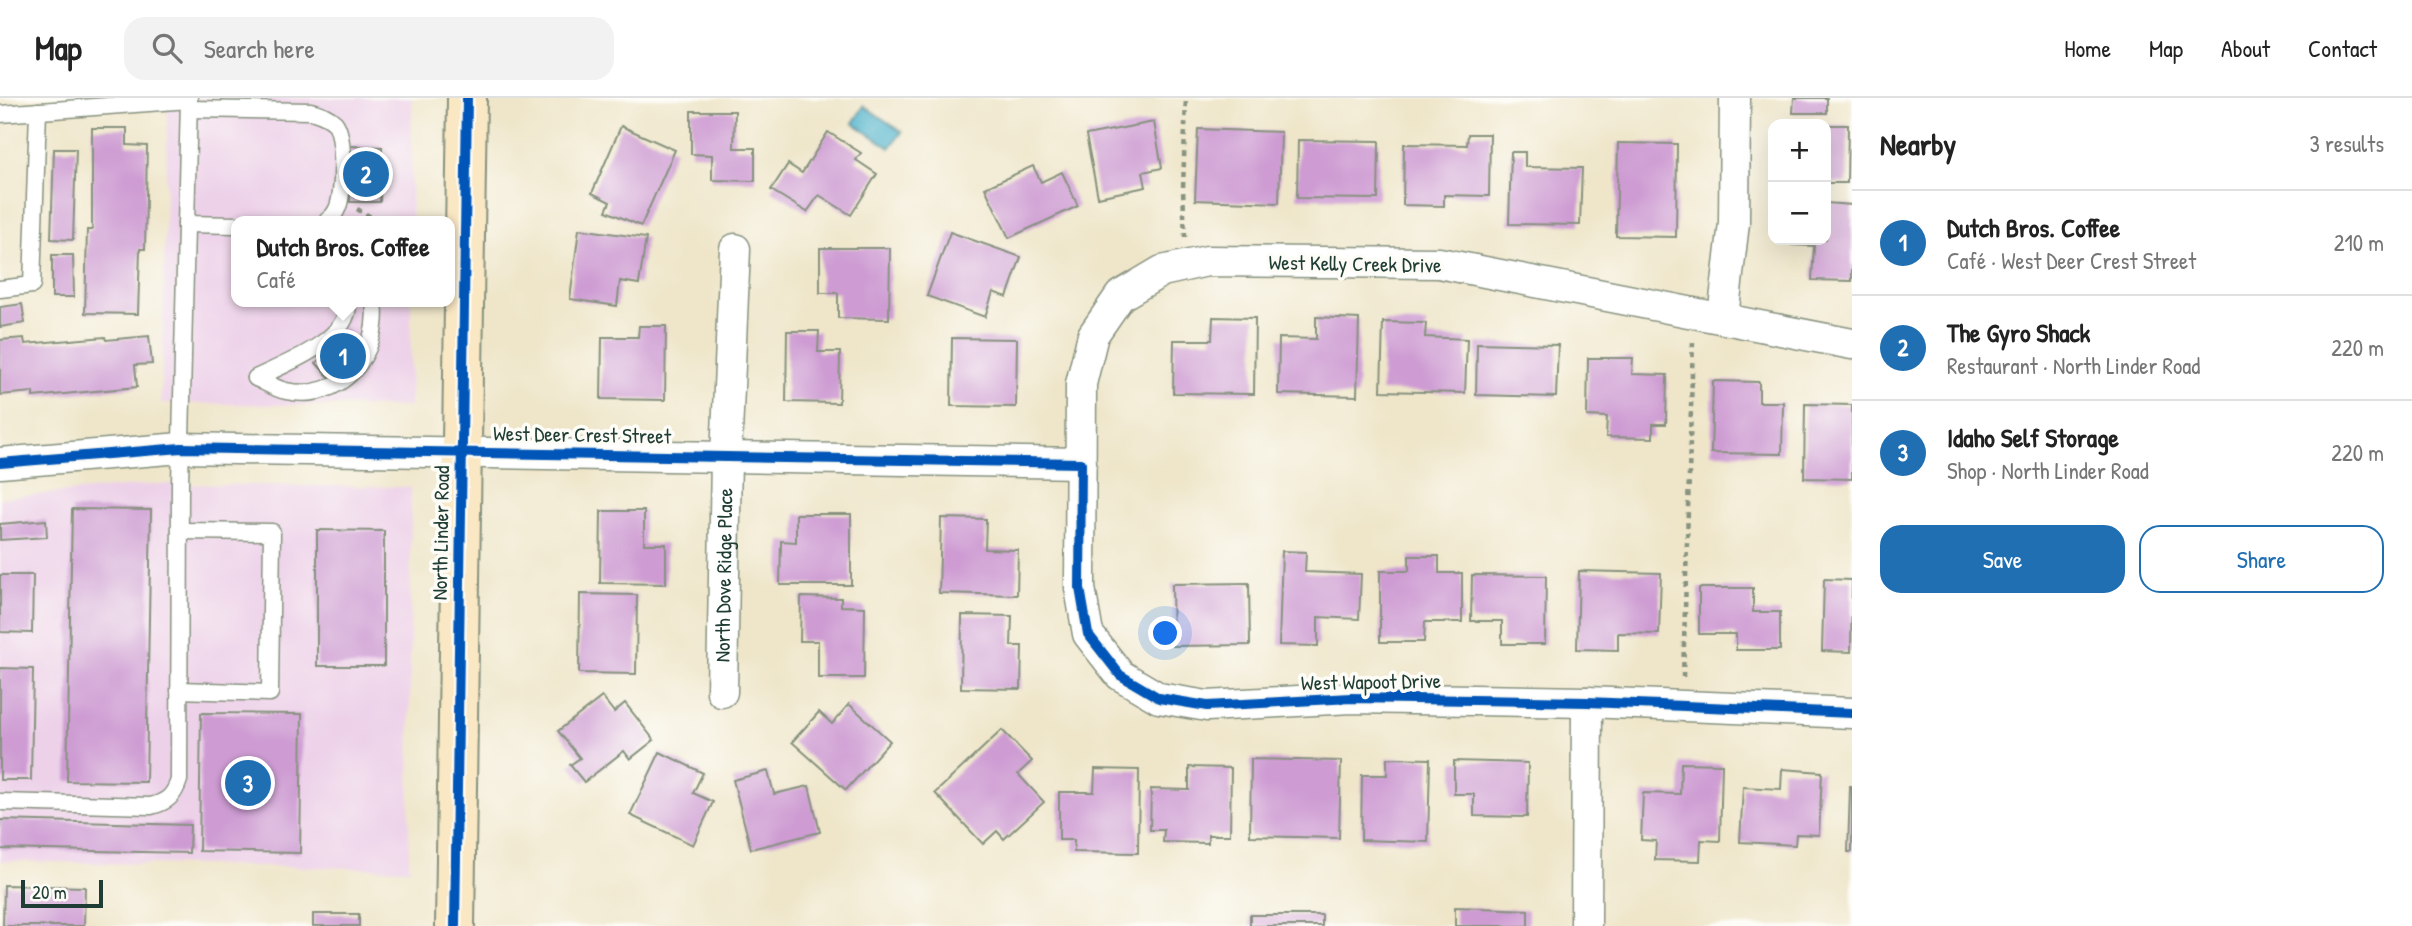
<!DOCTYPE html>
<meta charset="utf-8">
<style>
body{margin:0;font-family:"Patrick Hand",sans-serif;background:#f2f2f2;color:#222}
.controls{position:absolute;right:21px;top:21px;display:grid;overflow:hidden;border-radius:14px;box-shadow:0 7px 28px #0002}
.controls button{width:63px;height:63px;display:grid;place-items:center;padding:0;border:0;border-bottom:2px solid #e0e0e0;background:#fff;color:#222;font:35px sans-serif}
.scale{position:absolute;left:21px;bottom:18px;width:82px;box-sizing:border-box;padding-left:7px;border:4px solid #1f3d34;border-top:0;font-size:19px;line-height:24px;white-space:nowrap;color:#1f3d34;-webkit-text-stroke:5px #fdfcf7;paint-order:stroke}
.you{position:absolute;left:1166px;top:536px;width:24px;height:24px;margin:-18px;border:5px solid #fff;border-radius:50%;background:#1a73e8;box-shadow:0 0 0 10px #1a73e833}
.badge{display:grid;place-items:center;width:46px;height:46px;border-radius:50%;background:#1f6fb2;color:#fff;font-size:23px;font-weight:700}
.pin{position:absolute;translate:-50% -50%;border:4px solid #fff;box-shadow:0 2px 7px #0006}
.popup{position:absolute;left:231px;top:118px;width:224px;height:91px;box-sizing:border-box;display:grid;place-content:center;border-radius:14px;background:#fff;filter:drop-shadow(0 2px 5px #0005);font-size:23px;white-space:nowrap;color:#767676}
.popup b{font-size:26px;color:#222}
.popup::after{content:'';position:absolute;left:50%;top:100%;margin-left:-14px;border:14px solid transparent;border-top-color:#fff}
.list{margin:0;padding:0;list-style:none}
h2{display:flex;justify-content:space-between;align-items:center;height:91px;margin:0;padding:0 28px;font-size:30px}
h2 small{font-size:23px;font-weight:400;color:#767676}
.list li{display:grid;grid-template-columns:46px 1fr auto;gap:21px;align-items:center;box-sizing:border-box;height:105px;padding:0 28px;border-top:2px solid #e0e0e0}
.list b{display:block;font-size:26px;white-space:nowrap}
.list p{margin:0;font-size:23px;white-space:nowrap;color:#767676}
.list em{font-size:23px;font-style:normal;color:#767676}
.actions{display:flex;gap:14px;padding:21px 28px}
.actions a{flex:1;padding:16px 0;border:2px solid #1f6fb2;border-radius:21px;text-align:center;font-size:24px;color:#1f6fb2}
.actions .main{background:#1f6fb2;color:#fff}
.icon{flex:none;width:38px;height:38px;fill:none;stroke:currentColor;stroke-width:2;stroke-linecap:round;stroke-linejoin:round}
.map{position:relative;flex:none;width:1852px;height:828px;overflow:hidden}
header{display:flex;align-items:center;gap:42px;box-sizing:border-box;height:98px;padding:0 35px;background:#fff;border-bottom:2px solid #e0e0e0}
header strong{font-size:33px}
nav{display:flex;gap:38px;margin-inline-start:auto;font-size:24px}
.search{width:490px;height:63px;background:#f2f2f2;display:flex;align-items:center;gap:18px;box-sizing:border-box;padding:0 24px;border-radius:21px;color:#767676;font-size:26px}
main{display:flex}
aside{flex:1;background:#fff}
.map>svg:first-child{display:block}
</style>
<header>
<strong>Map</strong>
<div class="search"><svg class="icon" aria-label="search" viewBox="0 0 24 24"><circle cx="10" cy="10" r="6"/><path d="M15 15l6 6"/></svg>Search here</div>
<nav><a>Home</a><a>Map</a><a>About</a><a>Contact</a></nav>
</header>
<main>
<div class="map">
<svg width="1852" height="828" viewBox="0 0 1852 828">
<rect width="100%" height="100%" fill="#fdfcf7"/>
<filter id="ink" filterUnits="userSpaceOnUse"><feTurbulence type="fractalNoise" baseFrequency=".0143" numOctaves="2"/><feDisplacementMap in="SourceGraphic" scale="14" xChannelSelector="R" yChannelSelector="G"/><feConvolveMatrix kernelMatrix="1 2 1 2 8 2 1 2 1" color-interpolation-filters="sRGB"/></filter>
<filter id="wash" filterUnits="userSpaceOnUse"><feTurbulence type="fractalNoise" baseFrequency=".00686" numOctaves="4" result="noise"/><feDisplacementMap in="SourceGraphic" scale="28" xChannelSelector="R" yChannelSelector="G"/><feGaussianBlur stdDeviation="1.57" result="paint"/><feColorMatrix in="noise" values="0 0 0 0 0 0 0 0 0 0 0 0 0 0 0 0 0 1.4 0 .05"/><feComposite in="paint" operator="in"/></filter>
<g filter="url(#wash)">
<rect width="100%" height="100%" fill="#efe6ca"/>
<g fill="#edd1e9">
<polygon points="168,0 412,0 411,123 236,123 236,204 411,204 410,309 161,305"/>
<polygon points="158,386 411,389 409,771 0,763 0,400"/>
</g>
<polygon fill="#4bb1ca" stroke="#35777f" stroke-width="2" points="864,8 902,34 890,50 853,25"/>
<g id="blocks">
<g fill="#ce9cd3">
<polygon points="1794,0 1827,0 1827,15 1793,15"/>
<polygon points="691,13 735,13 734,50 755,50 755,83 712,82 712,57 691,56"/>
<polygon points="1154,24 1162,70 1143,74 1146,89 1098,99 1086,37"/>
<polygon points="1826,27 1848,27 1847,85 1826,85"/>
<polygon points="621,28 675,52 641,128 606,113 610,104 592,95"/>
<polygon points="92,30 127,30 127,47 147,48 145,151 140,151 138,216 85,215 87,132 92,132"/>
<polygon points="1198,31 1281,34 1279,105 1195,102"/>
<polygon points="828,34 861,55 856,62 877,76 851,117 819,97 807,114 771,92 788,66 802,75"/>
<polygon points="1468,36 1490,36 1489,98 1444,97 1444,108 1403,107 1404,46 1467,47"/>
<polygon points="1298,42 1379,43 1378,101 1297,100"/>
<polygon points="1618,45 1677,46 1676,139 1616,138"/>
<polygon points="351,48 382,49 380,104 350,104"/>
<polygon points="54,51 76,51 73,142 51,141"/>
<polygon points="1511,54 1525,54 1525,69 1582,70 1580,127 1509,126"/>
<polygon points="1033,68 1041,84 1062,74 1078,108 1009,140 985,90"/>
<polygon points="1826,105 1852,107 1852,183 1812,182 1814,148 1791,147 1791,142 1826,142"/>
<polygon points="579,131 646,140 639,186 620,183 617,208 570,201"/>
<polygon points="950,134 1021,159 1007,199 993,194 985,219 927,198"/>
<polygon points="820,150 890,150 889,221 838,220 838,195 820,195"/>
<polygon points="52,157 73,157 74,199 52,199"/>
<polygon points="22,206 25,225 0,229 0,209"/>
<polygon points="1213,219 1255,220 1254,296 1173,295 1174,242 1212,242"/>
<polygon points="1316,219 1359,221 1357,298 1278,296 1279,240 1316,241"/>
<polygon points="1383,224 1426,225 1425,239 1467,241 1465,295 1381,293"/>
<polygon points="639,228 666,228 665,302 601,301 602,239 638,239"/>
<polygon points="344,230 367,253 354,267 350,262 331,281 316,265 334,247 331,244"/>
<polygon points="787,233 819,233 818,254 840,254 839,305 786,304"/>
<polygon points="149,238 152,266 135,267 137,289 33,299 33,294 0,297 0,242 24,240 25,246 105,239 106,242"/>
<polygon points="952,240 1017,241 1016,309 951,308"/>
<polygon points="1477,245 1558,247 1556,299 1476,297"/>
<polygon points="1588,260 1633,260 1632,276 1667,277 1666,326 1653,326 1653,340 1606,339 1607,319 1587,318"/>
<polygon points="1713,283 1759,284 1759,304 1783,304 1782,356 1711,355"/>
<polygon points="1805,306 1852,307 1852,381 1804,380"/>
<polygon points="72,411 151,412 146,684 67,683"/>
<polygon points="601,413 644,413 644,446 666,446 666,486 600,485"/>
<polygon points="796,416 851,416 851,487 780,487 781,443 796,444"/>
<polygon points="941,420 986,421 985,451 1018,452 1017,497 939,495"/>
<polygon points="46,422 47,439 0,442 0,426"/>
<polygon points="317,432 384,433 384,568 317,568"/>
<polygon points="1282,453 1306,454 1305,474 1361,476 1359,521 1318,519 1318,548 1279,547"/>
<polygon points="1409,458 1439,458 1439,475 1462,475 1462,524 1425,524 1424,544 1380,544 1380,473 1409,473"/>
<polygon points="1579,473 1661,475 1659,536 1618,535 1618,552 1577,551"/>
<polygon points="0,477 33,477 32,535 0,534"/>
<polygon points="1472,477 1546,478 1545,546 1502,546 1502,523 1471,523"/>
<polygon points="1824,481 1852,482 1851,554 1822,553"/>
<polygon points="1249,485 1250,547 1173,548 1172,486"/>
<polygon points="1699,490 1753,490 1753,514 1780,514 1780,552 1736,552 1736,536 1699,536"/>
<polygon points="580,496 637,497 636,576 579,575"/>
<polygon points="801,499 841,500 841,508 865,509 864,580 818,580 818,543 800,543"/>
<polygon points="962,517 1012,518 1011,548 1022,548 1021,591 961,590"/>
<polygon points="0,570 33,571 31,682 0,682"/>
<polygon points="602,599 614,614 625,605 654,642 630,661 624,653 584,684 570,667 580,660 558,633"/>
<polygon points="849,606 890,643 846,692 792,644 819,614 832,626"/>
<polygon points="201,615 302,616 300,755 199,753"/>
<polygon points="1002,632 1032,663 1018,676 1044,704 1004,741 997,733 983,746 935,695"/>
<polygon points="660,654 703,675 693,695 713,704 693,747 630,717"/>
<polygon points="1387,660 1430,661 1428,744 1361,742 1362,677 1387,677"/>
<polygon points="1251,661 1341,663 1339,740 1250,738"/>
<polygon points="1454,663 1528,665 1527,719 1474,718 1474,696 1454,696"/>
<polygon points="1681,665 1722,666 1720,743 1701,742 1700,763 1655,762 1656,743 1641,742 1643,695 1680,696"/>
<polygon points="1189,669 1231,670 1230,737 1208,737 1208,745 1163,744 1164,732 1150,732 1151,691 1189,692"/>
<polygon points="1095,671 1139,672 1138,755 1074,754 1074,742 1059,742 1059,694 1094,694"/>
<polygon points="1782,671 1822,674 1819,737 1796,736 1795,747 1740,744 1743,689 1781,691"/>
<polygon points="768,673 774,696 809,688 820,734 751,751 733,682"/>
<polygon points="1850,688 1852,688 1852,754 1848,754"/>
<polygon points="0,722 190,727 189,755 0,751"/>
<polygon points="4,787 85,789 84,828 3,828"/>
<polygon points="1455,809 1528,812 1528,828 1455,828"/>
<rect x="313" y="816" width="46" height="12"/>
<rect x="1250" y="817" width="72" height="11"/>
</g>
</g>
</g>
<g filter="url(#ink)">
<use href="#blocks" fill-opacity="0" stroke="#87927f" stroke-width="2"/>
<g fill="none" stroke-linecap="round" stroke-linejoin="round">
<g stroke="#87927f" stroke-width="19">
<g id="service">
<path d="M 189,11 L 311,13 C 320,16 328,18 335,25 C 345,37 344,97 337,111 C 335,116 331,120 327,123"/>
<polyline points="0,16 189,2"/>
<polyline points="186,126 236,127"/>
<polyline points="0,191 32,187 38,13"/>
<path d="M 256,280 C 265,284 276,291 286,293 C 341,305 381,256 374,204"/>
<path d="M 256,280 C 284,266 350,243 348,204"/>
<polyline points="179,592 270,595 272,434 180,433"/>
<path d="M 0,704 L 151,708 C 167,704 174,698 179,682 L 180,386 L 189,0"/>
</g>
</g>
<g stroke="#87927f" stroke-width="33">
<g id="minor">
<polyline points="1723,219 1734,125 1735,0"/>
<polyline points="1852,246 1439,165 1207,163 1162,173 1120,198 1093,237 1081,286 1080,490 1088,536 1120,577 1159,600 1207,608 1351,600 1587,604 1852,615"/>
<polyline points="0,365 181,350 1081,365"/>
<path id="s1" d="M 722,594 L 726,359 L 735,151"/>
<polyline points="1586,828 1587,604"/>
</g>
</g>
<g stroke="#87927f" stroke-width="42">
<polyline id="secondary" points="455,828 467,0"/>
</g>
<g stroke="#87927f" stroke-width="4.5" stroke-dasharray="5 5" stroke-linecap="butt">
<polyline points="357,111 376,122 406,122"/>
<polyline points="1185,139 1183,91 1186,0"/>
<polyline points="1683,579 1693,242"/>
</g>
<use href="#service" stroke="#fff" stroke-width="16"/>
<use href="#minor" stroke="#fff" stroke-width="30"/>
<use href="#secondary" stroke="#fae7c3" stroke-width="38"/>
<g stroke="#fdfcf7" stroke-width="15">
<g id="cycleway">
<polyline points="0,365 181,350 1081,365 1080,490 1088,536 1120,577 1159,600 1207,608 1351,600 1587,604 1852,615"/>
<polyline points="455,828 467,0"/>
</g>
</g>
<use href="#cycleway" stroke="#0057b8" stroke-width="10"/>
</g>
</g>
<g text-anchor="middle" stroke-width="7" stroke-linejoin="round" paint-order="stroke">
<g font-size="21" fill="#1f3d34" stroke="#fdfcf7">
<text transform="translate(1355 166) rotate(1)" y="7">West Kelly Creek Drive</text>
<text transform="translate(582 337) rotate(1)" y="7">West Deer Crest Street</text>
<text transform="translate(441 435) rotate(-89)" y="7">North Linder Road</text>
<text dy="7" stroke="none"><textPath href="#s1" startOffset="117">North Dove Ridge Place</textPath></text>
<text transform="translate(1371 584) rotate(-1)" y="7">West Wapoot Drive</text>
</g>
</g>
</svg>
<div class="controls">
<button>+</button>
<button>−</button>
</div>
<div class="scale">20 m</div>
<div class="you"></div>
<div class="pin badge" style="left:343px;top:258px">1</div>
<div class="popup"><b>Dutch Bros. Coffee</b>Café</div>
<div class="pin badge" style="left:366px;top:76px">2</div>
<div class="pin badge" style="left:248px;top:685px">3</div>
</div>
<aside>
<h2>Nearby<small>3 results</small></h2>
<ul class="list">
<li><span class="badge">1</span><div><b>Dutch Bros. Coffee</b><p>Café · West Deer Crest Street</p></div><em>210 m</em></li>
<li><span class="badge">2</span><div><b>The Gyro Shack</b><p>Restaurant · North Linder Road</p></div><em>220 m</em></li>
<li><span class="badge">3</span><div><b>Idaho Self Storage</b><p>Shop · North Linder Road</p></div><em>220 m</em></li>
</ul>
<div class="actions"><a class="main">Save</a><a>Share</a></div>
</aside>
</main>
